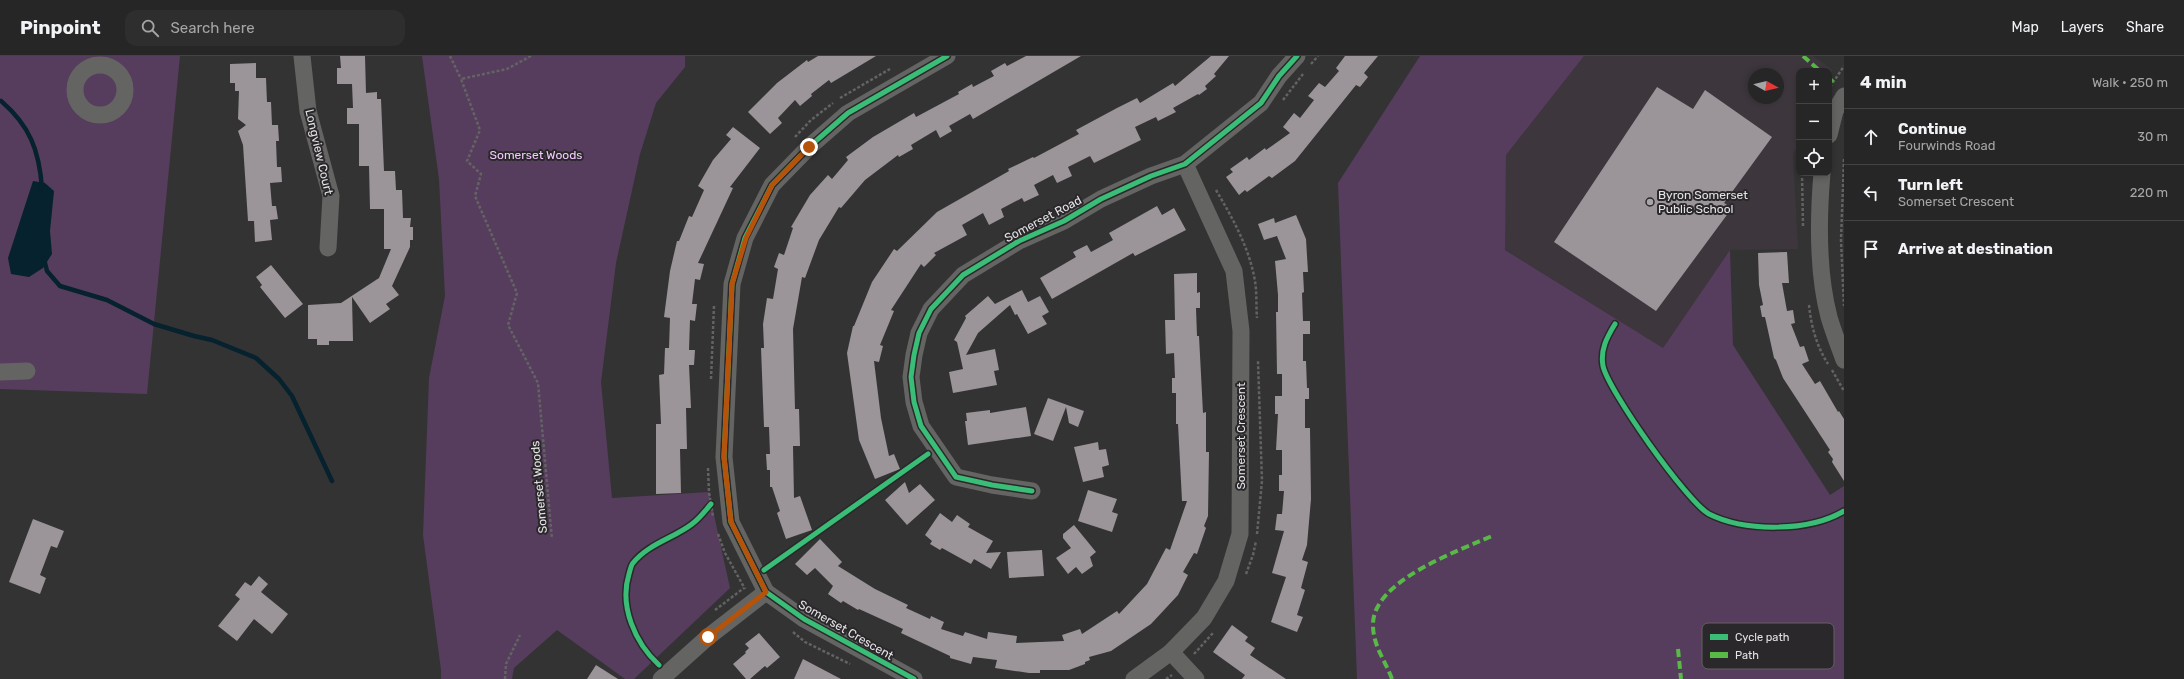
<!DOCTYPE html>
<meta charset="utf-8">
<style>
body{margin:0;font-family:Rubik,sans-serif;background:#2e2e2e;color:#f1f3f6}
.controls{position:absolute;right:12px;top:12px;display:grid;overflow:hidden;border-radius:8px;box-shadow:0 2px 6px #0003}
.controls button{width:36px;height:36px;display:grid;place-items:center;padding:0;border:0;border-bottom:1px solid #424343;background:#262626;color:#f1f3f6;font:20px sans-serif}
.compass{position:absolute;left:1748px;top:12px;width:36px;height:36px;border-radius:50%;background:#262626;box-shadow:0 2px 6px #0003;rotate:98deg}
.stop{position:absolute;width:12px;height:12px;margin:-9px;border:3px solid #b45309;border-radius:50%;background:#fff}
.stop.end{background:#b45309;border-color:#fff;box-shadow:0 1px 4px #0008}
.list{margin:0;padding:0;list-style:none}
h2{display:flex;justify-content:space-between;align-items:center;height:52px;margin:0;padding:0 16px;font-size:17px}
h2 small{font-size:13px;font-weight:400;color:#a4a5a7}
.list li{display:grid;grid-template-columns:26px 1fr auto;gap:12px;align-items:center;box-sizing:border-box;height:56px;padding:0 16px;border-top:1px solid #424343}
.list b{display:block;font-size:15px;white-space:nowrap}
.list p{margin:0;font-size:13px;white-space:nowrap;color:#a4a5a7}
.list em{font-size:13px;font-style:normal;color:#a4a5a7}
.icon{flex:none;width:22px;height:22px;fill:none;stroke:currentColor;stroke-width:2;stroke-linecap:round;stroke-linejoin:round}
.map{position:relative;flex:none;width:1844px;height:623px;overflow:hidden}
header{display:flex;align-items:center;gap:24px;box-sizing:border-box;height:56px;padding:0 20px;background:#262626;border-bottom:1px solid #424343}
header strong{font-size:19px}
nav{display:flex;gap:22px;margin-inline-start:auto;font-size:14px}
.search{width:280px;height:36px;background:#2e2e2e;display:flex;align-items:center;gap:10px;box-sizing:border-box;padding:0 14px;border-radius:12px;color:#a4a5a7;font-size:15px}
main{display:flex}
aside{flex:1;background:#262626}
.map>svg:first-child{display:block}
</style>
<header>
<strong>Pinpoint</strong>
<div class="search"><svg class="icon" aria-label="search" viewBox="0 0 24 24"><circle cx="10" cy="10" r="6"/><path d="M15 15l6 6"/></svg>Search here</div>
<nav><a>Map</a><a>Layers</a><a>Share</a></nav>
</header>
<main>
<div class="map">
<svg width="1844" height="623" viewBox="0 0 1844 623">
<rect width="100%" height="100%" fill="#333"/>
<path fill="#3d373d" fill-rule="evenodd" d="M 1584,0 L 1813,0 L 1833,14 L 1829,21 L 1829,15 L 1799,15 L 1799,86 L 1793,99 L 1798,193 L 1730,194 L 1663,292 L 1504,193 L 1506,99 ZM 1754,18 L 1778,18 L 1778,42 L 1754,42 Z"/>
<g fill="#563d5d">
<polygon points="0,0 180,0 147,338 0,333"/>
<polygon points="422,0 685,0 685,11 656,47 640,98 616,207 601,326 612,442 709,436 730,532 634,623 625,623 557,574 514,612 512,623 441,623 441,614 423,479 429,322 445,240 439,123"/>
<polygon points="1420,0 1584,0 1506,99 1505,194 1663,292 1730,194 1733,289 1830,439 1844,430 1844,623 1357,623 1338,127"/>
</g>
<polygon fill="#05222e" points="33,125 45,127 54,135 50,175 52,198 43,212 29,221 11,218 8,202"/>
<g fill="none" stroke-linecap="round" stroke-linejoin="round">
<g stroke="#05222e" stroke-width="4.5">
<path d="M 1,45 C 30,70 39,94 42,132"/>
<polyline points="44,203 47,215 60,230 107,244 154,268 194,280 212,284 256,302 279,323 292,340 332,425"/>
</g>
</g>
<g fill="#9b9498">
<polygon points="340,0 365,0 366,37 377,36 377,43 381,43 384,115 395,115 396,134 402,134 403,162 411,162 410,171 413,171 413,184 410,184 410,191 392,230 399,239 386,248 390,253 370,267 352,241 353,285 329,285 329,289 317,289 317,283 308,283 308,249 341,247 379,222 391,193 384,193 384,153 370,153 369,110 359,110 359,68 347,68 347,52 353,52 352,28 337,28 337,12 341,12"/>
<polygon points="818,0 876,0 831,27 829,24 811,38 812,40 800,50 795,44 778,62 782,67 770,78 748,56 777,27 807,4 808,6"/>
<polygon points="1026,0 1081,0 973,63 970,58 949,70 952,75 940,82 936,74 911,89 913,93 899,101 898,99 865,124 841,152 839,151 819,184 805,222 802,221 793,273 795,353 799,353 800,390 793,390 794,442 800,440 812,474 786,483 777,457 780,455 772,431 770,431 770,414 767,414 766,398 770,398 769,371 764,371 761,292 764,292 763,268 767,242 773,243 778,213 774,211 779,197 784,199 793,172 791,171 810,139 828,119 832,123 848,104 846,101 873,81 914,57 916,61 959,38 958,36 972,28 973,31 994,20 991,15 1005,7 1007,10"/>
<polygon points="1211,0 1229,0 1214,18 1216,20 1205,30 1207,33 1199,39 1198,38 1173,52 1176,56 1158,65 1156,61 1135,71 1141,84 1094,107 1090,100 1068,111 1072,120 1057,127 1053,119 1034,129 1039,139 1024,146 1022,142 1001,153 1004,161 989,169 983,157 962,169 967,179 934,197 936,199 924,211 921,208 891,254 894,255 880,289 883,290 879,306 874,305 881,362 889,400 894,398 900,413 875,423 859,384 847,297 853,270 854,270 872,226 894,193 897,195 937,156 1009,115 1008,113 1033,101 1034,102 1079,78 1076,74 1117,52 1137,42 1140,47 1173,27 1175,30"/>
<polygon points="1345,0 1378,0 1364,17 1368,21 1360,31 1356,29 1295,105 1272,122 1269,120 1247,136 1245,134 1239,139 1226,121 1233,116 1230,113 1247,101 1249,104 1265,92 1266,94 1290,77 1283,71 1294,57 1300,62 1314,44 1308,40 1319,27 1325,31 1339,15 1336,12"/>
<polygon points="256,7 256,22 266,22 267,46 271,46 272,69 278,69 279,85 276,85 277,111 281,111 282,126 270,127 272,150 276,150 278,163 270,164 272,184 255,186 254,165 248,165 243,89 238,75 246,69 238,63 239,35 235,35 235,27 230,27 230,8"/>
<polygon points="1657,31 1693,53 1705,34 1772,81 1724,147 1732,152 1656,255 1554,186"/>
<polygon points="733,71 760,92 730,131 733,132 698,207 704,208 700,224 695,223 692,248 697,248 695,265 690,264 689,294 695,294 694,309 689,309 691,352 686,352 687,393 680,393 681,437 656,438 656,368 661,368 659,319 664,318 665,292 669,292 670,262 664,261 670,215 677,185 679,185 689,160 692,161 704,134 698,130 713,104 731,83 726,79"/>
<polygon points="1157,150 1162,159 1174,152 1186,174 1135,200 1133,197 1052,243 1040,222 1076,201 1073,196 1087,189 1091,196 1113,184 1109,177"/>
<polygon points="1296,159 1306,183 1308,216 1303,216 1304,236 1302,237 1303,265 1310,265 1310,278 1303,278 1303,305 1306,305 1307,332 1309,332 1309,343 1305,343 1305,372 1310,372 1311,443 1307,489 1302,504 1308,506 1301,532 1305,534 1297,559 1303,561 1297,576 1271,566 1286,521 1272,517 1284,475 1275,474 1277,458 1282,458 1284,435 1279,435 1279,419 1282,419 1282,394 1276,394 1278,358 1275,358 1275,340 1282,340 1282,318 1277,318 1276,256 1278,256 1278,239 1275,205 1286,203 1277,180 1264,184 1258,168 1274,162 1275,167"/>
<polygon points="1787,196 1789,227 1782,227 1787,255 1793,254 1795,267 1791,268 1800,291 1804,290 1809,305 1802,308 1815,328 1820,325 1838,356 1839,355 1844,363 1844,425 1832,406 1833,403 1828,396 1830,394 1783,322 1776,304 1774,302 1765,261 1762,261 1760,250 1763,249 1759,229 1758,197"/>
<polygon points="271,209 303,248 285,262 260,231 262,229 256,221"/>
<polygon points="1197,217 1197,237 1200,236 1200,252 1196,252 1197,280 1199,280 1203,357 1206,356 1206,396 1209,396 1208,460 1204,470 1206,472 1197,498 1194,497 1183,516 1188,519 1178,539 1151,568 1111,595 1089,601 1090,604 1085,606 1085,608 1069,614 1040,614 1040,617 1029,617 995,612 997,604 973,601 971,608 950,602 950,600 901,577 903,573 859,553 858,554 843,545 841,547 828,538 833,530 815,512 807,519 795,508 820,483 842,506 838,510 875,533 908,549 906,552 930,563 931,560 944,566 941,573 963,580 965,576 987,583 988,576 1017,580 1016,587 1064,585 1062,579 1080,573 1082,578 1117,555 1119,558 1147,528 1166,492 1170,494 1187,445 1182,445 1178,368 1176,368 1176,337 1172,337 1172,322 1175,322 1174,297 1166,298 1165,264 1175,264 1174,218"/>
<polygon points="1022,234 1028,246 1040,240 1049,256 1042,260 1047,268 1028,278 1017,258 1015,259 1010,249 978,277 966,299 995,293 999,314 994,315 997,329 953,337 949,316 963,313 957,286 954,284 966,262 965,260 988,240 995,248"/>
<polygon points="1048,342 1084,355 1078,371 1069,367 1066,351 1053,385 1034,378"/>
<polygon points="1026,351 1031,380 968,389 965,365 967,365 966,357 990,354 990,357"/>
<polygon points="1098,386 1099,394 1106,393 1109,409 1102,411 1104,421 1083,426 1074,391"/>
<polygon points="905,426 909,437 920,428 935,444 907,469 885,444"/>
<polygon points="1088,434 1117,443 1112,456 1118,458 1112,476 1078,465"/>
<polygon points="940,457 952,466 957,459 970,468 968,471 993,485 986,497 1001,496 991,513 974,503 971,508 942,492 940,494 930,488 932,485 925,479"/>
<polygon points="33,463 64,475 57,492 51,490 40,519 46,522 40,538 9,526"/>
<polygon points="1074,469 1096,496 1090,501 1093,510 1082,518 1076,511 1068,518 1056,502 1071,492 1063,482 1063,478"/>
<polygon points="1042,494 1044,520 1009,522 1007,496"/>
<polygon points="259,520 268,528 261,536 288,558 272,578 254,563 237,585 218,570 240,543 235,539 245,526 251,530"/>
<polygon points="1232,569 1248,581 1245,585 1255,592 1250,599 1286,623 1242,623 1245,619 1213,596"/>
<polygon points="759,577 780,601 767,612 765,610 750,623 746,623 733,608 746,597 745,596 749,592 745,588"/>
<polygon points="803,603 841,623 794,623"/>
<polygon points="596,609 618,623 587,623"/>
</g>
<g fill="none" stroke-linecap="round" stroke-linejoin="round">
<g stroke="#646363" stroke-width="2.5" stroke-dasharray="3 2" stroke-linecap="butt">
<polyline points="450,0 461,23"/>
<polyline points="531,0 507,13 461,23 480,74 467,105 481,118 475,140 517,237 508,269 538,327 552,483"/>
<polyline points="1311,8 1318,0"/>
<polyline points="1830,31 1844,10"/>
<polyline points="840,42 890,13"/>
<polyline points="1283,44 1303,18"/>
<polyline points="795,81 811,64 833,47"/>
<polyline points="1844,103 1841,184 1844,250"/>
<polyline points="1802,117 1803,170"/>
<path d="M 1216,134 C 1233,163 1249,191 1255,225 C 1257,237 1256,250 1257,262"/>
<path d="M 1809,249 C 1811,270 1817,291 1828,308"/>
<polyline points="1615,268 1607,286 1603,312 1664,409 1707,457 1739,467 1781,470 1814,465 1844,455"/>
<polyline points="1832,314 1844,335"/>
<polyline points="711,323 714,250"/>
<polyline points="708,412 709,436 713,460"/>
<polyline points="718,478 725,497 745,533"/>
<polyline points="1257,478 1262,425 1258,305"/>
<polyline points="1246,518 1253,499 1256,485"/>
<polyline points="715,554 744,532"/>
<polyline points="793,576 805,586 850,608"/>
<polyline points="1194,598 1213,577"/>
<polyline points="505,623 506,608 520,579"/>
<polyline points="1166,623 1172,619"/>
</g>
<g stroke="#646463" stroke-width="17">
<polyline points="302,0 308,55 331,140 328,192"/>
<circle cx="100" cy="34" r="25"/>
<polyline points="1829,79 1835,55 1844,40"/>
<path d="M 1822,117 C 1818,164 1817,215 1829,261 C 1833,275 1839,290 1844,304"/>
<polyline points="0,316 27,315"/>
<polyline points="1032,435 992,429 956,421 921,370 914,346 911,321 914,299 919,277 931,253 963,219 1019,185 1064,165 1101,143 1151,120 1185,108 1261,47 1279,20 1297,0"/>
<polyline points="1171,596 1196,623"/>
<polyline points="661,623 708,581 766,536"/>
<polyline points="914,623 804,563 766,536 731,466 724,401 732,228 745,182 772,129 809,91 848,57 947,0"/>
<polyline points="1134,623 1171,596 1204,562 1226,525 1240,478 1241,275 1234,215 1185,108"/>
</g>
<g stroke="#58b947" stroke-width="4" stroke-dasharray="8 4" stroke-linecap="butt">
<polyline points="1803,0 1820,15"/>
<polyline points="1829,22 1833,26"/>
<polyline points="1678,593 1681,623"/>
<path d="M 1392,623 C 1385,604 1373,590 1373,569 C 1372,525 1458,495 1492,480"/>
</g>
<g stroke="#2a282a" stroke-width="8">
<g id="cycleway">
<path d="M 1615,268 C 1607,281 1600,294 1603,310 C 1608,334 1687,446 1709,458 C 1745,476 1809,476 1844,455"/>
<polyline points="1032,435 992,429 956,421 921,370 914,346 911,321 914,299 919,277 931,253 963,219 1019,185 1064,165 1101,143 1151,120 1185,108 1261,47 1279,20 1297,0"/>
<polyline points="764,514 928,398"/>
<path d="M 659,609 C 635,587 619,550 629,518 C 630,515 631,509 633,507 C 648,488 674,482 692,468 C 700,462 705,455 711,448"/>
<polyline points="914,623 804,563 766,536 731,466 724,401 732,228 745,182 772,129 809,91 848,57 947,0"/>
</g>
</g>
<use href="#cycleway" stroke="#3abd76" stroke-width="5"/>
</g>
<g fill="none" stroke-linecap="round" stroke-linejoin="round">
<polyline stroke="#b45309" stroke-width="5" points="708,581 766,536 731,466 724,401 732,228 746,182 772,129 809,91"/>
</g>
<circle fill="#a7a5a7" stroke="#2a282a" stroke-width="1.5" cx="1650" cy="146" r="4"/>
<g text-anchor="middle" stroke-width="4" stroke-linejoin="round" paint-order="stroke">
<g font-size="12" fill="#e5e3e5" stroke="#2a282a">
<text transform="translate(319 96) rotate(77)" y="4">Longview Court</text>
<text transform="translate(1043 163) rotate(-28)" y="4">Somerset Road</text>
<text transform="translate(1241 380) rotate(-90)" y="4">Somerset Crescent</text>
<text transform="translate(539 431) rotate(-95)" y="4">Somerset Woods</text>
<text transform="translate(846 574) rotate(30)" y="4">Somerset Crescent</text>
</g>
<g font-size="12" fill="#f3c9fe" stroke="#2a282a">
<text x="536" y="103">Somerset Woods</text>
</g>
<g font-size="12" fill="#e5e3e5" stroke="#2a282a" text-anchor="start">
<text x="1658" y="143">Byron Somerset<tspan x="1658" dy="14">Public School</tspan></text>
</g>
</g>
<rect x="1702" y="567" width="132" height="46" rx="6" fill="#2a282a" stroke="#626062" stroke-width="1"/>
<rect x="1710" y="578" width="18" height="6" fill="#3abd76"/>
<rect x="1710" y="596" width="18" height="6" fill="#58b947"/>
<g font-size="11" fill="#e5e3e5">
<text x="1735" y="585">Cycle path</text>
<text x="1735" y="603">Path</text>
</g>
</svg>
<div class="controls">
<button>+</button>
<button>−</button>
<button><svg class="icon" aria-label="locate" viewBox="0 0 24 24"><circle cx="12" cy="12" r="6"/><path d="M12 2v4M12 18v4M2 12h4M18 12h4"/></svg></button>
</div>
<svg class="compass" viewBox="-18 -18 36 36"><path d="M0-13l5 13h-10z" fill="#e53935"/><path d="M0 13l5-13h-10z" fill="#a4a5a7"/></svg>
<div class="stop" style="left:708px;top:581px"></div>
<div class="stop end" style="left:809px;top:91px"></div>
</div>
<aside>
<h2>4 min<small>Walk · 250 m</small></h2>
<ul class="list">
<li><svg class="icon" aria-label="ahead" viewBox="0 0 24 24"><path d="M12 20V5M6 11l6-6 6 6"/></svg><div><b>Continue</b><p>Fourwinds Road</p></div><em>30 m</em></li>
<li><svg class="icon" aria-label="left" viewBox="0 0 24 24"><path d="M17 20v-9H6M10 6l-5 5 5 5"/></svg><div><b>Turn left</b><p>Somerset Crescent</p></div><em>220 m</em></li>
<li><svg class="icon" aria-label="arrive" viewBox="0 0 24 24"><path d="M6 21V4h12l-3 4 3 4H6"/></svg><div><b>Arrive at destination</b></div></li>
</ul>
</aside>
</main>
